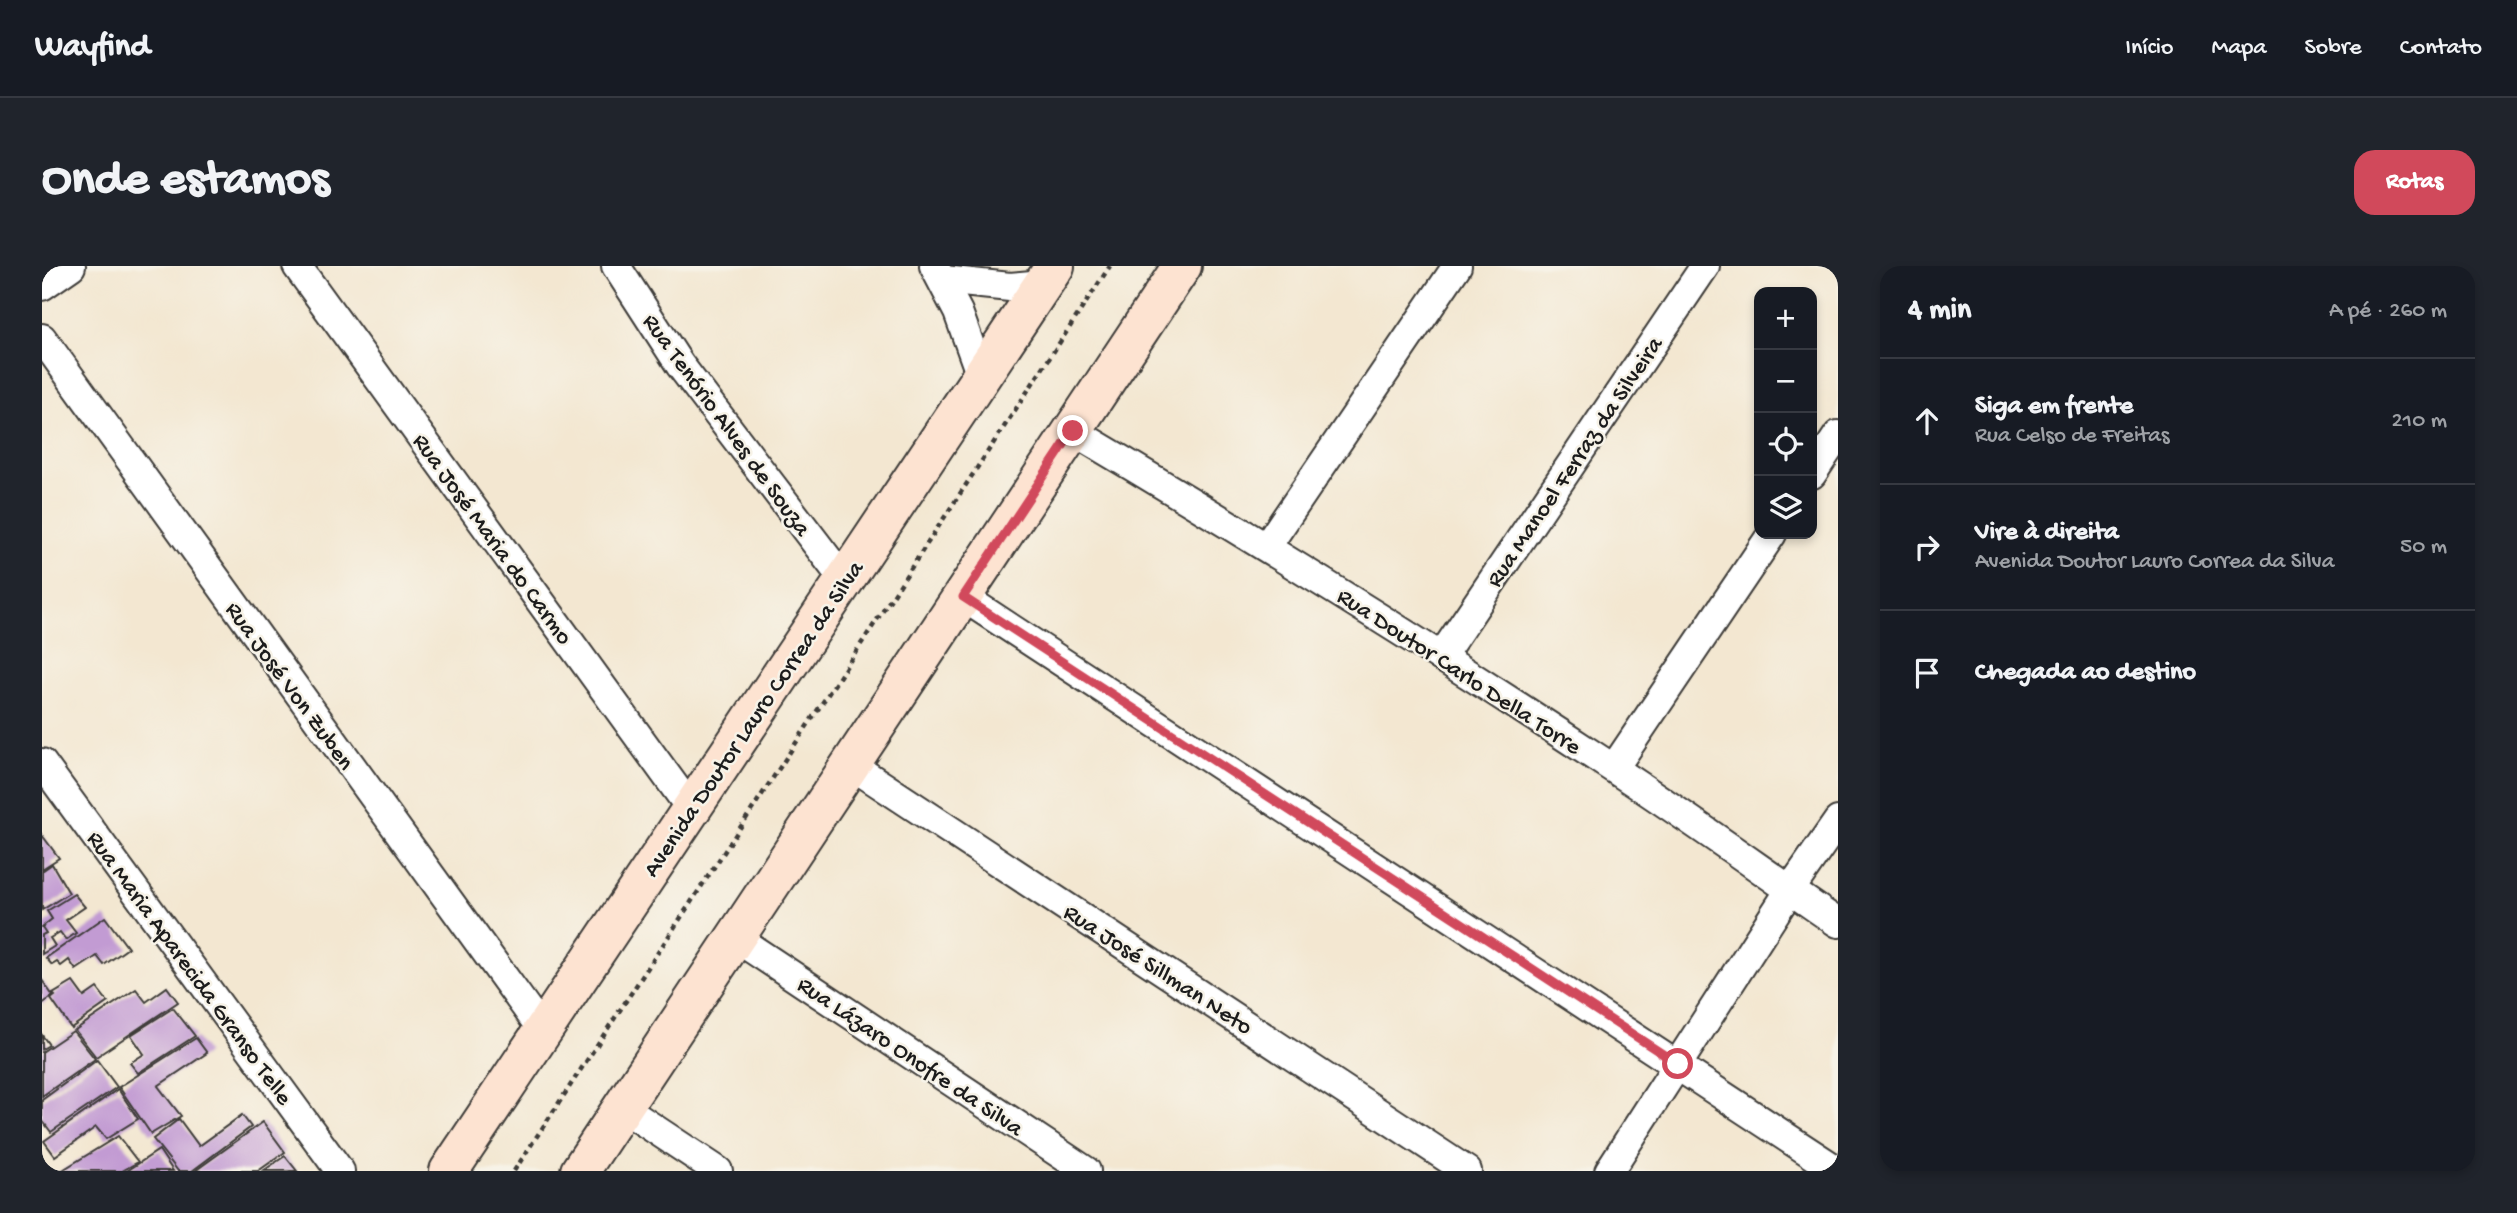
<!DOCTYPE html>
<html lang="pt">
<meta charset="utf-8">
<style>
body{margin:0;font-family:"Gochi Hand",sans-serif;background:#20242c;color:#f1f3f6}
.controls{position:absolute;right:21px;top:21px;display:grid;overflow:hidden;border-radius:14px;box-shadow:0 4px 10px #0003}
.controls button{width:63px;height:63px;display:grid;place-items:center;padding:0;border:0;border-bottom:2px solid #363941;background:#171b24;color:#f1f3f6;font:35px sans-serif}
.stop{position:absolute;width:21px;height:21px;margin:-16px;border:5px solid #d1495b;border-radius:50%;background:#fff}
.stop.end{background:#d1495b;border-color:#fff;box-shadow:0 2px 7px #0008}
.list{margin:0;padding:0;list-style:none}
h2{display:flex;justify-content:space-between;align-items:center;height:91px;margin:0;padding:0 28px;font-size:30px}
h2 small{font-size:23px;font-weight:400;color:#9ea1a6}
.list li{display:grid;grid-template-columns:46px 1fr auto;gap:21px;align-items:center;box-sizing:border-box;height:126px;padding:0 28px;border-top:2px solid #363941}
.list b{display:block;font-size:26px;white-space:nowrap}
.list p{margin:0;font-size:23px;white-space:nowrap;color:#9ea1a6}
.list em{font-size:23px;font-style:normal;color:#9ea1a6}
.icon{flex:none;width:38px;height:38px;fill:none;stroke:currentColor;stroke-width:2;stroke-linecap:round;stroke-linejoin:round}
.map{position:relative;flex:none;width:1796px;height:905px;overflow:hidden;border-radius:21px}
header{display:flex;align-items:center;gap:42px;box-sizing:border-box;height:98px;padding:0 35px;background:#171b24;border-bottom:2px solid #363941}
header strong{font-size:33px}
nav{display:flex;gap:38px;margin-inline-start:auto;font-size:24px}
.intro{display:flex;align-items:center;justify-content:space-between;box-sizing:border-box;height:168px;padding:0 42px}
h1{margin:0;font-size:49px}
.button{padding:18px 32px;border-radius:21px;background:#d1495b;color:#fff;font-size:24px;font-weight:700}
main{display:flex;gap:42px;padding:0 42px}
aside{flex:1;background:#171b24;border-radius:21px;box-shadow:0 4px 10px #0003}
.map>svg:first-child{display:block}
</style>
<header>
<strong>Wayfind</strong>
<nav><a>Início</a><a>Mapa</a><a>Sobre</a><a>Contato</a></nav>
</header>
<div class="intro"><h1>Onde estamos</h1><a class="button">Rotas</a></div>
<main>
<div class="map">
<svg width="1796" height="905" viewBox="0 0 1796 905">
<rect width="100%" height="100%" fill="#f7f3e8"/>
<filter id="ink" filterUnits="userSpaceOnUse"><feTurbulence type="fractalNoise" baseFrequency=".0143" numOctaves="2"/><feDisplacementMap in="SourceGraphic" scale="14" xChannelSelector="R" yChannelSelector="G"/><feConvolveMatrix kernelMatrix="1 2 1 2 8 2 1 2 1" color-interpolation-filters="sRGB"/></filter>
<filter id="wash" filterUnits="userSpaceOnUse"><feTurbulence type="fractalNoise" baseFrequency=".00686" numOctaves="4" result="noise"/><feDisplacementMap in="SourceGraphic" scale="28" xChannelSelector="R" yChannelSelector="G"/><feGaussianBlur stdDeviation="1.57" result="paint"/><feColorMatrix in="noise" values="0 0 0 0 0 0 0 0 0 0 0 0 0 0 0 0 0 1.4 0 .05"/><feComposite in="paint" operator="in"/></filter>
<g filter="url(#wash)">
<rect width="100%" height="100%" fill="#f3e7d1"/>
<g id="blocks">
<g fill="#c29bd3">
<polygon points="0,569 17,592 0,603"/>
<polygon points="10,598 27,627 0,644 0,605"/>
<polygon points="32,628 43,641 24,654 34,667 24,674 18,666 8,672 13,680 0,688 0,669 4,667 0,661 10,653 5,645"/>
<polygon points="63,651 86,682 62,699 55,690 34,704 27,694 19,700 15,696 10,699 4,692"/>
<polygon points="0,714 11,730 0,738"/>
<polygon points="31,716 42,731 55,722 66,736 29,762 9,733 13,730 11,728"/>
<polygon points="125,721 136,736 54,791 33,764 94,723 104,736"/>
<polygon points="131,742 153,770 96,807 88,797 102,788 89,769"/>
<polygon points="31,765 53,793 0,830 0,786"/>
<polygon points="0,769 7,779 0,783"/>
<polygon points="154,772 165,787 116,820 139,850 109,868 77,821"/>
<polygon points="55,794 75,821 9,866 0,854 0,834"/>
<polygon points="76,823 96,853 64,873 54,861 13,890 2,875"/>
<polygon points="200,849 209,861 150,905 136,905 111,873 137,853 157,880"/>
<polygon points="221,856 243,886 216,905 153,905"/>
<polygon points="76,870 96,896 80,905 19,905"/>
<polygon points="117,884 131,905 85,905"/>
<polygon points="243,890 255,905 221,905"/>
</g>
</g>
</g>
<g filter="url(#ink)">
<use href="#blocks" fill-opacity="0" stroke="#3c3a37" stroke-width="2"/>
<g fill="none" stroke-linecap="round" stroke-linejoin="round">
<g stroke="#3c3a37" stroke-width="32">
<g id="street">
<polyline points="255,0 649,543"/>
<polyline points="574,0 638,99 802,314"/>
<polyline points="892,0 916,46 939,110"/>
<polyline points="901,14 968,21 1001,18"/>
<polyline points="0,20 29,0"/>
<polyline points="0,72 501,765"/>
<path d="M 1031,165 C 1213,273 1392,384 1569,501 C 1646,551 1720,605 1796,657"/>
<polyline points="1770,208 1796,169"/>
<polyline points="1225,280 1415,0"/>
<polyline points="921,331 1796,905"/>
<polyline points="1399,391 1663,0"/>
<polyline points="0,497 298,905"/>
<polyline points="809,499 1425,905"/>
<polyline points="1572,502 1730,268"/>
<polyline points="694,672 1044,905"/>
<polyline points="581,842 676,905"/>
<polyline points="1567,905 1748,624 1796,555"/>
</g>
</g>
<g stroke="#3c3a37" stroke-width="42">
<g id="secondary">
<polyline points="407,905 1013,0"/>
<polyline points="538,905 1140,0"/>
</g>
</g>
<polyline stroke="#3c3a37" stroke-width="4.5" stroke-dasharray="5 5" stroke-linecap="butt" points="472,905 1068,0"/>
<use href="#street" stroke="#fff" stroke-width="28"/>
<use href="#secondary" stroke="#fde3d1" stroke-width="38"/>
</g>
</g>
<g fill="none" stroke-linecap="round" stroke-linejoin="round" filter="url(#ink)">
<polyline stroke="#d1495b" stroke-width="9" points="1031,165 921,331 1636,798"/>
</g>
<g text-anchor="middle" stroke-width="5" stroke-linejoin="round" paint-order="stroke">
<g font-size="24" fill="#1c1c1c" stroke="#f7f3e8">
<text transform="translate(686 158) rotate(54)" y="8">Rua Tenório Alves de Souza</text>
<text transform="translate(1531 195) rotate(-56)" y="8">Rua Manoel Ferraz da Silveira</text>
<text transform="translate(452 272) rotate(54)" y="8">Rua José Maria do Carmo</text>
<text transform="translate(1418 404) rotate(33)" y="8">Rua Doutor Carlo Della Torre</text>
<text transform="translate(249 419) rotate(54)" y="8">Rua José Von Zuben</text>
<text transform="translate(710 452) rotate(-56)" y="8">Avenida Doutor Lauro Correa da Silva</text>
<text transform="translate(149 701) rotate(54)" y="8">Rua Maria Aparecida Granso Telle</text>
<text transform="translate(1117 702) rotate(33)" y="8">Rua José Sillman Neto</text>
<text transform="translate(869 789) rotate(34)" y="8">Rua Lázaro Onofre da Silva</text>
</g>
</g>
</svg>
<div class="controls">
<button>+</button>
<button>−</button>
<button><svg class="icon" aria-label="locate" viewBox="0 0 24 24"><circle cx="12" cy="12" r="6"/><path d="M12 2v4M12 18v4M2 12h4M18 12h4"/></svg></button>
<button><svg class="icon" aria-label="layers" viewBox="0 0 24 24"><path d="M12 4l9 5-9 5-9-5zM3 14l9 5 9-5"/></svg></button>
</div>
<div class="stop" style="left:1636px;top:798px"></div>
<div class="stop end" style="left:1031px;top:165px"></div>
</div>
<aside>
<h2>4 min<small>A pé · 260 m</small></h2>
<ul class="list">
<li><svg class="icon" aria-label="ahead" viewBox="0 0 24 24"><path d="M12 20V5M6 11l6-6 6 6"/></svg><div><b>Siga em frente</b><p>Rua Celso de Freitas</p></div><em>210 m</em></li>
<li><svg class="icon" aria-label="right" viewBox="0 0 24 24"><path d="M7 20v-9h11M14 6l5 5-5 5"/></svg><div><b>Vire à direita</b><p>Avenida Doutor Lauro Correa da Silva</p></div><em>50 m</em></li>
<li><svg class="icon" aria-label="arrive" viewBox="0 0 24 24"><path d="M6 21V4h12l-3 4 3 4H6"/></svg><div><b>Chegada ao destino</b></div></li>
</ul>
</aside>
</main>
